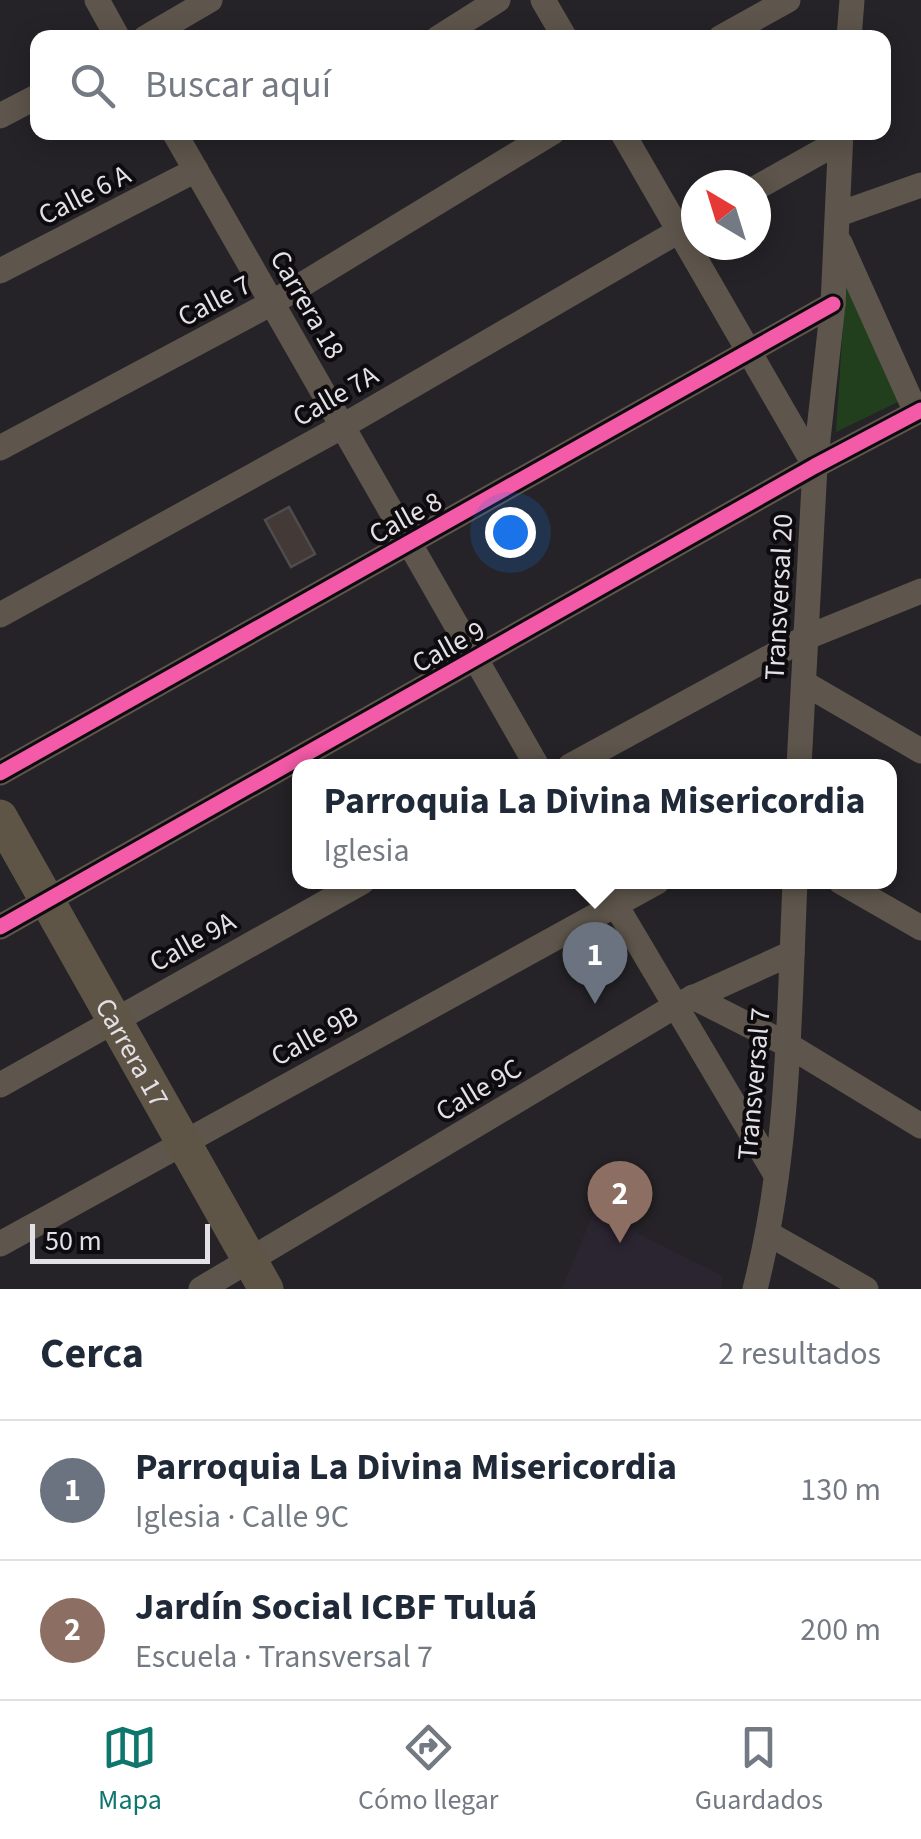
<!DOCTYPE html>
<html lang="es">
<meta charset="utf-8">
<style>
body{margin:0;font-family:"Source Sans 3",sans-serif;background:#f2f2f3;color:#1f2937}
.compass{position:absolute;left:681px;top:170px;width:90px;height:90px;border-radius:50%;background:#fff;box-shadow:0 5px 25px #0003;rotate:322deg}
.scale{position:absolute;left:30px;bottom:25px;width:180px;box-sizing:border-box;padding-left:10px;border:5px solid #e3e0e6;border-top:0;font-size:28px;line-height:35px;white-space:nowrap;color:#e3e0e6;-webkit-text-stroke:8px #0e0b0f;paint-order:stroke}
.you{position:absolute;left:510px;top:532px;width:35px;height:35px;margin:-25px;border:8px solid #fff;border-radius:50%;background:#1a73e8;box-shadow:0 0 0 15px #1a73e833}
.badge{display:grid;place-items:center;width:65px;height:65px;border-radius:50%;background:#0f766e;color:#fff;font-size:32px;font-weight:700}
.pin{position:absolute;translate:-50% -82px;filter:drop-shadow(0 2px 5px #0008)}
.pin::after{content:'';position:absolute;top:52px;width:35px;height:30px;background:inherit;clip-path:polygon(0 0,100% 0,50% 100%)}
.popup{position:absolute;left:292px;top:759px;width:605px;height:130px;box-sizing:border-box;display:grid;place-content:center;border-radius:20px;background:#fff;filter:drop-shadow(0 2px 8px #0005);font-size:32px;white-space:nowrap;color:#747a83}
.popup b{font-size:38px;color:#1f2937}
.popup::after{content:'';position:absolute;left:50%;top:100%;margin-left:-20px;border:20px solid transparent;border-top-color:#fff}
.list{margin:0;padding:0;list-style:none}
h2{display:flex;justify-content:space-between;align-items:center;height:130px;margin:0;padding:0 40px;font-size:42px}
h2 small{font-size:32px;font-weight:400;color:#747a83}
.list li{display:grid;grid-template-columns:65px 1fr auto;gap:30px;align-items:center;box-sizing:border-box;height:140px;padding:0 40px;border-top:2px solid #e0e1e3}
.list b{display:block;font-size:38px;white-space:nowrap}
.list p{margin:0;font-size:32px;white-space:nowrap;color:#747a83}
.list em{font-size:32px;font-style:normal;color:#747a83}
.icon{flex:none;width:55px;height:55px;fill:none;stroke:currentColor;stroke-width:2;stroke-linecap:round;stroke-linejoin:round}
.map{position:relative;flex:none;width:921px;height:1289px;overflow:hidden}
.search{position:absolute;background:#fff;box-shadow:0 5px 25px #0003;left:30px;right:30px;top:30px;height:110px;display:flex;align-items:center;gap:25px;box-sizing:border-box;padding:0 35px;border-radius:20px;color:#747a83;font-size:38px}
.sheet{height:410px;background:#fff}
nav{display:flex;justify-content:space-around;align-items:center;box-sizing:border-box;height:140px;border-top:2px solid #e0e1e3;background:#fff;font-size:28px;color:#747a83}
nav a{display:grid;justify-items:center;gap:5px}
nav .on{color:#0f766e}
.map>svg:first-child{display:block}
</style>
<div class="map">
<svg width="921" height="1289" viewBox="0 0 921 1289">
<rect width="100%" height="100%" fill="#252327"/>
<polygon fill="#2b2431" points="594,1211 723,1276 721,1289 562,1289"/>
<polygon fill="#223f1d" points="847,264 898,402 836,432"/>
<polygon fill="#433936" stroke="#4f4c4d" stroke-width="2.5" points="289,507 315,554 291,567 265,520"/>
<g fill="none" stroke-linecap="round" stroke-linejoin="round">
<g stroke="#5e564c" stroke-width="25">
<polyline points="97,0 118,38"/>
<polyline points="543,0 565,38"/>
<polyline points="145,38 210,0"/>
<polyline points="438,38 498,0"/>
<polyline points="720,38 788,0"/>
<polyline points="849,38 852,0"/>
<polyline points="0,116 38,96"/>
<polyline points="174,132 537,766"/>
<polyline points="622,132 815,466"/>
<polyline points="756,188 840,141"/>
<polyline points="839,214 921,185"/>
<polyline points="840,243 916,412"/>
<polyline points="0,271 196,170"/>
<polyline points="0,448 272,303 553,132"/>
<polyline points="0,615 343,426 696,221"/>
<polyline points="804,683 921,751"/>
<polyline points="570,766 805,638 921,591"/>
<polyline points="799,766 815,466 833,304 841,132"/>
<polyline points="0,773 833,304"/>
<polyline points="602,882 776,1175"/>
<polyline points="841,882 921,928"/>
<polyline points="0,927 815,466 921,410"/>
<polyline points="693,997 788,1045 921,1126"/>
<polyline points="0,1085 362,882"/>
<polyline points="769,1234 866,1289"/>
<polyline points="0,1244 657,882"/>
<polyline points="201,1289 677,1005 792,953"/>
<path d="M 755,1289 C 789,1157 789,1017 795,882"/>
</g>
<path stroke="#5e5547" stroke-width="35" id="s1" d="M 0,817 L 266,1289"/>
<g stroke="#0e0b0f" stroke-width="21">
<g id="cycleway">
<polyline points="0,773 833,304"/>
<polyline points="0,927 815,466 921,410"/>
</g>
</g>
<use href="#cycleway" stroke="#f35aa7" stroke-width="15"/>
</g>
<g text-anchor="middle" stroke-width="8" stroke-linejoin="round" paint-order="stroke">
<g font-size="28" fill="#e3e0e6" stroke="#0e0b0f">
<text transform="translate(84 194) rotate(-27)" y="10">Calle 6 A</text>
<text transform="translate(214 300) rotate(-28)" y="10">Calle 7</text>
<text transform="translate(308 304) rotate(60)" y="10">Carrera 18</text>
<text transform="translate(335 395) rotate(-30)" y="10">Calle 7A</text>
<text transform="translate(405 517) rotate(-29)" y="10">Calle 8</text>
<text transform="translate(778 597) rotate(-87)" y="10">Transversal 20</text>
<text transform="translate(448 646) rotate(-29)" y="10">Calle 9</text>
<text transform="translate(192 941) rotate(-29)" y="10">Calle 9A</text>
<text transform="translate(314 1035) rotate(-29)" y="10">Calle 9B</text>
<text dy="10" stroke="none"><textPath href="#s1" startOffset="270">Carrera 17</textPath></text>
<text transform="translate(753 1084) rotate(-85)" y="10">Transversal 7</text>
<text transform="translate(478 1089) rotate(-31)" y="10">Calle 9C</text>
</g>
</g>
</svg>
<svg class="compass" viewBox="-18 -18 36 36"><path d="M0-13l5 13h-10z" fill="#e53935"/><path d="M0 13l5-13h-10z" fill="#747a83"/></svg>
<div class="scale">50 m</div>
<div class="you"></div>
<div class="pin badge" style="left:595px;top:1004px;background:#6b7280">1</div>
<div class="popup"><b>Parroquia La Divina Misericordia</b>Iglesia</div>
<div class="pin badge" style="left:620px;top:1243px;background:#8d6e63">2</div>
<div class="search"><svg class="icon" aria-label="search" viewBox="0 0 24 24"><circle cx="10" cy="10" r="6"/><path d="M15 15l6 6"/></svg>Buscar aquí</div>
</div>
<section class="sheet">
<h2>Cerca<small>2 resultados</small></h2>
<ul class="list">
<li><span class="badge" style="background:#6b7280">1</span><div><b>Parroquia La Divina Misericordia</b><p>Iglesia · Calle 9C</p></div><em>130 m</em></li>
<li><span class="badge" style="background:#8d6e63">2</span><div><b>Jardín Social ICBF Tuluá</b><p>Escuela · Transversal 7</p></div><em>200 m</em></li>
</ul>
</section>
<nav>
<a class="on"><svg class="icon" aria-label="map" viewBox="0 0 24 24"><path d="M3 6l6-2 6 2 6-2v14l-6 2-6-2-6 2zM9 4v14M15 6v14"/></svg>Mapa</a>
<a><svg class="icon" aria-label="directions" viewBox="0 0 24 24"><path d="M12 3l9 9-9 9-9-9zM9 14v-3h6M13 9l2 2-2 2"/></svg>Cómo llegar</a>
<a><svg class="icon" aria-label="saved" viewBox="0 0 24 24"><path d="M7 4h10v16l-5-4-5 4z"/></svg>Guardados</a>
</nav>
